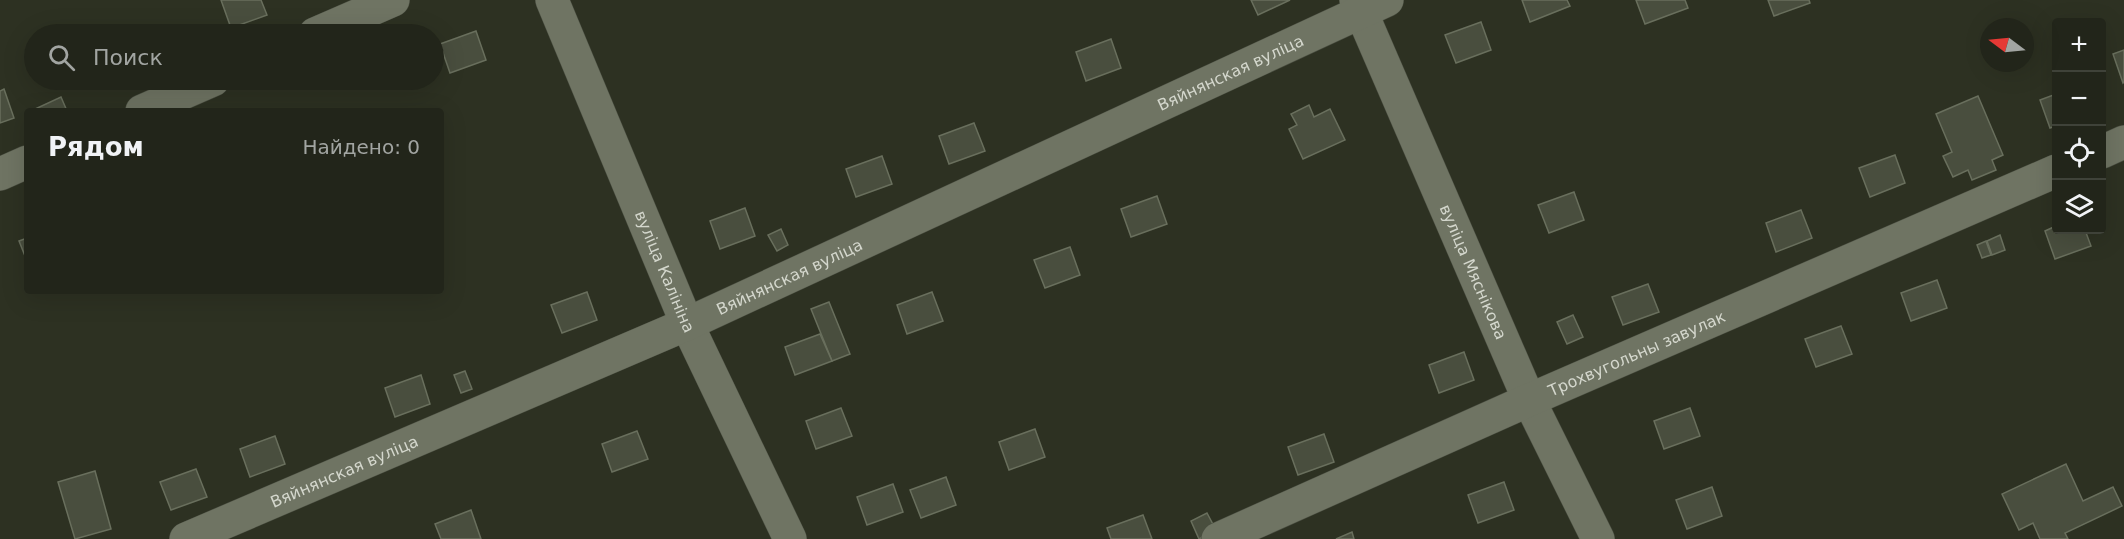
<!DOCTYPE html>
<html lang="ru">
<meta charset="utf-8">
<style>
body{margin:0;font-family:"DejaVu Sans",sans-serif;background:#2a2d23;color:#f1f3f6}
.controls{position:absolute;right:18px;top:18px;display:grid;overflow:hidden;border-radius:6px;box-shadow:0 6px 24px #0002}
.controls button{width:54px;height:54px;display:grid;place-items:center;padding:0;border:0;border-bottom:2px solid #3f4239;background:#22251a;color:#f1f3f6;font:30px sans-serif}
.compass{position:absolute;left:1980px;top:18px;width:54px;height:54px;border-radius:50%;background:#22251a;box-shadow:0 6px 24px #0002;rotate:286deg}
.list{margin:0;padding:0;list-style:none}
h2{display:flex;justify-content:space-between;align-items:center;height:78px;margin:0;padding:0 24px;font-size:26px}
h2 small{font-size:20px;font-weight:400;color:#a2a5a2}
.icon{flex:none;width:33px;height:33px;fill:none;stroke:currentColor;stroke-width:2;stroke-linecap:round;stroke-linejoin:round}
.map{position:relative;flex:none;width:2124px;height:539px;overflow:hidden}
.search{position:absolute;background:#22251a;box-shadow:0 6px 24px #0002;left:24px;top:24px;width:420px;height:66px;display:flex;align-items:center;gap:15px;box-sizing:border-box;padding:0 21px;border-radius:33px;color:#a2a5a2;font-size:22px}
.panel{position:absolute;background:#22251a;box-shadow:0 6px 24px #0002;left:24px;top:108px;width:420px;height:186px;border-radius:6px}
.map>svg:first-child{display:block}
</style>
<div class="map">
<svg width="2124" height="539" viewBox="0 0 2124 539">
<rect width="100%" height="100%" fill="#2d3122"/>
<g fill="#494e3e" stroke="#696f5d" stroke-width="1.5">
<polygon points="221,0 261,0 267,15 231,28"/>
<polygon points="1251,0 1290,0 1258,15"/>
<polygon points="1522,0 1567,0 1570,6 1530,22"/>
<polygon points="1636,0 1685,0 1688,8 1645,24"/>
<polygon points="1768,0 1809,0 1810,3 1774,16"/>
<polygon points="1481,22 1491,50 1456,63 1445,35"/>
<polygon points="476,31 486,60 450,73 440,44"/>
<polygon points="1111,39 1121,68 1086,81 1076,52"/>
<polygon points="2124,50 2124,82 2123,83 2113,54"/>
<polygon points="4,89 14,118 0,123 0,91"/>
<polygon points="2056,94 2056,126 2050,128 2040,100"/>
<polygon points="1978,96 2003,155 1992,160 1996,170 1972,180 1968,170 1953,177 1943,156 1952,152 1936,114"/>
<polygon points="61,97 67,111 34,111 33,110"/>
<polygon points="1309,105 1314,117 1330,109 1345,140 1303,159 1289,129 1297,125 1291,114"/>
<polygon points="974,123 985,151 949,164 939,136"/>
<polygon points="1895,155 1905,183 1870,197 1859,168"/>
<polygon points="882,156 892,184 856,197 846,169"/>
<polygon points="1574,192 1584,220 1549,233 1538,205"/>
<polygon points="1157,196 1167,224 1131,237 1121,209"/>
<polygon points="745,208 755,236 720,249 710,221"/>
<polygon points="1801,210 1812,238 1776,252 1766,223"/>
<polygon points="2056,226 2056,230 2085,230 2091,246 2055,259 2045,231"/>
<polygon points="781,229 788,245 777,251 768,235"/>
<polygon points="2000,235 2005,250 1992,255 1987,241"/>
<polygon points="27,238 27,261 19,241"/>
<polygon points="1986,241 1991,255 1982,258 1977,245"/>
<polygon points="1070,247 1080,275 1045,288 1034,260"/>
<polygon points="1937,280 1947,308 1911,321 1901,293"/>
<polygon points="1648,284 1659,312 1623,325 1612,297"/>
<polygon points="587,292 597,320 562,333 551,305"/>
<polygon points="932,292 943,321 907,334 897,305"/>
<polygon points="829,302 850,354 832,361 811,309"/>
<polygon points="1573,315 1583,337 1567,344 1557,322"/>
<polygon points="1841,326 1852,354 1816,367 1805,339"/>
<polygon points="820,334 832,361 795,375 785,347"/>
<polygon points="1464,352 1474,380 1439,393 1429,365"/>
<polygon points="465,371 472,389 461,393 454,375"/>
<polygon points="421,375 430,404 395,417 385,388"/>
<polygon points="841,408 852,436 816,449 806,421"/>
<polygon points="1690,408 1700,436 1664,449 1654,421"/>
<polygon points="1035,429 1045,457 1009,470 999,442"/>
<polygon points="637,431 648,459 612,472 602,444"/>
<polygon points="1324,434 1334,462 1298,475 1288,447"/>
<polygon points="275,436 285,464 250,477 240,449"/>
<polygon points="2066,464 2083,501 2113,487 2122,506 2065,533 2068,539 2040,539 2033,523 2019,530 2002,494"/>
<polygon points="196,469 207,497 171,510 160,482"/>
<polygon points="95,471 111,529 75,539 58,482"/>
<polygon points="946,477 956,505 921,518 910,490"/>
<polygon points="1504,482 1514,510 1478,523 1468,495"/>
<polygon points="893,484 903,512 867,525 857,497"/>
<polygon points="1712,487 1722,516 1687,529 1676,500"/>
<polygon points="471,510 481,539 441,539 435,524"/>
<polygon points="1207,513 1216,530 1199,539 1191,521"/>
<polygon points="1143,515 1152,539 1111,539 1107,528"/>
<polygon points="1352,532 1354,539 1336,539"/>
</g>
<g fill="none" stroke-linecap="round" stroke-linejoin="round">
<g stroke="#4a4e41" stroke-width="34">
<g id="minor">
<path id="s1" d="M 552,0 L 687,324 L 790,539"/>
<path id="s2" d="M 1356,0 L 1529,400 L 1598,539"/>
<polyline points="315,34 393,0"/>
<polyline points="142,111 213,80"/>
<polyline points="2102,152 2124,142"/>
<polyline points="0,174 27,162"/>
<path id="s3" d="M 186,539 L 687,324 L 1387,0"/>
<path id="s4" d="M 1218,539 L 1529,400 L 2056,171"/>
</g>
</g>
<use href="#minor" stroke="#6f7463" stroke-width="33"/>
</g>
<g text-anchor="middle" stroke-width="6" stroke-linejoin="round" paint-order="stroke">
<g font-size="16" fill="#d4d7cd" stroke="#161811">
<text dy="6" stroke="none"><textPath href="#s3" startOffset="1144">Вяйнянская вуліца</textPath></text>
<text dy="6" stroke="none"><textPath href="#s2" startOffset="296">вуліца Мяснікова</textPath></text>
<text dy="6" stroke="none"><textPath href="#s1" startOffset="294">вуліца Калініна</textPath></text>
<text dy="6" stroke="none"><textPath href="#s3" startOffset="658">Вяйнянская вуліца</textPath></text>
<text dy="6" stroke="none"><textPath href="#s4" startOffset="458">Трохвугольны завулак</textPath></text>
<text dy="6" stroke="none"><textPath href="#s3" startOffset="172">Вяйнянская вуліца</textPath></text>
</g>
</g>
</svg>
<div class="controls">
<button>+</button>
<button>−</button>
<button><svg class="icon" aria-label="locate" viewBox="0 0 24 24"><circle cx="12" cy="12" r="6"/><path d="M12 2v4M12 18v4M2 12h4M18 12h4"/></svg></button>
<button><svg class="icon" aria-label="layers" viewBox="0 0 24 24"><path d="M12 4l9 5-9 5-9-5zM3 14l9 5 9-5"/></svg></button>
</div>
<svg class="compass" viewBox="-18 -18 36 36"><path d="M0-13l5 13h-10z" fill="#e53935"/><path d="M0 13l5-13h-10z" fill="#a2a5a2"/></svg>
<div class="search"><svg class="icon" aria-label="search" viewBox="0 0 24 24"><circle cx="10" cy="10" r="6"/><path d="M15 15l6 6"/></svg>Поиск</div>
<section class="panel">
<h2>Рядом<small>Найдено: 0</small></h2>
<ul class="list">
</ul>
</section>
</div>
